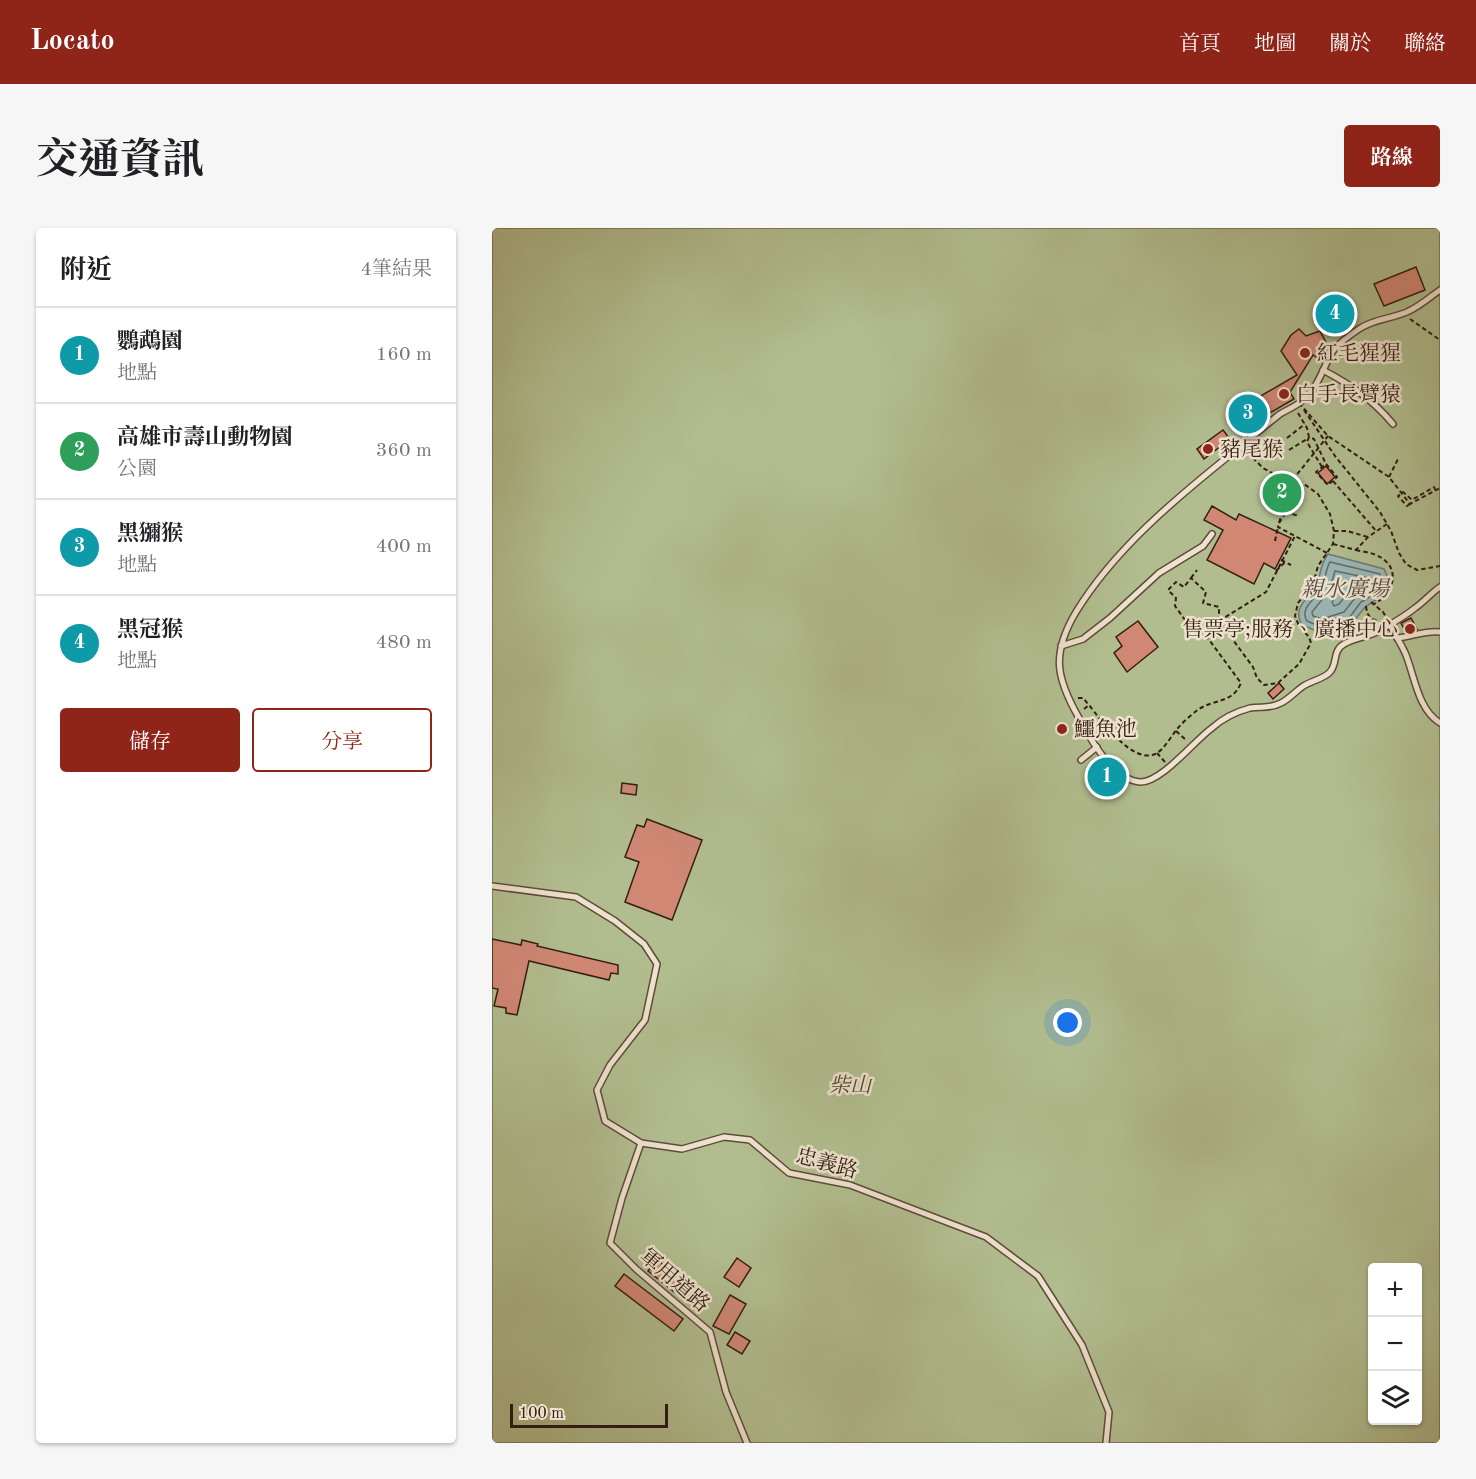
<!DOCTYPE html>
<html lang="zh-TW">
<meta charset="utf-8">
<style>
body{margin:0;font-family:"Old Standard TT","Noto Serif TC",serif;background:#f6f6f6;color:#202124}
.controls{position:absolute;right:18px;bottom:18px;display:grid;overflow:hidden;border-radius:6px;box-shadow:0 2px 4px #0004}
.controls button{width:54px;height:54px;display:grid;place-items:center;padding:0;border:0;border-bottom:2px solid #e0e0e0;background:#fff;color:#202124;font:30px sans-serif}
.scale{position:absolute;left:18px;bottom:15px;width:158px;box-sizing:border-box;padding-left:6px;border:3px solid #341e12;border-top:0;font-size:16px;line-height:21px;white-space:nowrap;color:#341e12;-webkit-text-stroke:4px #ede2ce;paint-order:stroke}
.you{position:absolute;left:576px;top:795px;width:21px;height:21px;margin:-15px;border:4px solid #fff;border-radius:50%;background:#1a73e8;box-shadow:0 0 0 9px #1a73e833}
.badge{display:grid;place-items:center;width:39px;height:39px;border-radius:50%;background:#8f2418;color:#fff;font-size:20px;font-weight:700}
.pin{position:absolute;translate:-50% -50%;border:3px solid #fff;box-shadow:0 2px 6px #0006}
.list{margin:0;padding:0;list-style:none}
h2{display:flex;justify-content:space-between;align-items:center;height:78px;margin:0;padding:0 24px;font-size:26px}
h2 small{font-size:20px;font-weight:400;color:#757577}
.list li{display:grid;grid-template-columns:39px 1fr auto;gap:18px;align-items:center;box-sizing:border-box;height:96px;padding:0 24px;border-top:2px solid #e0e0e0}
.list b{display:block;font-size:22px;white-space:nowrap}
.list p{margin:0;font-size:20px;white-space:nowrap;color:#757577}
.list em{font-size:20px;font-style:normal;color:#757577}
.actions{display:flex;gap:12px;padding:18px 24px}
.actions a{flex:1;padding:14px 0;border:2px solid #8f2418;border-radius:6px;text-align:center;font-size:21px;color:#8f2418}
.actions .main{background:#8f2418;color:#fff}
.icon{flex:none;width:33px;height:33px;fill:none;stroke:currentColor;stroke-width:2;stroke-linecap:round;stroke-linejoin:round}
.map{position:relative;flex:none;width:948px;height:1215px;overflow:hidden;border-radius:6px}
header{display:flex;align-items:center;gap:36px;box-sizing:border-box;height:84px;padding:0 30px;background:#8f2418;color:#fff}
header strong{font-size:28px}
nav{display:flex;gap:33px;margin-inline-start:auto;font-size:21px}
.intro{display:flex;align-items:center;justify-content:space-between;box-sizing:border-box;height:144px;padding:0 36px}
h1{margin:0;font-size:42px}
.button{padding:15px 27px;border-radius:6px;background:#8f2418;color:#fff;font-size:21px;font-weight:700}
main{display:flex;gap:36px;padding:0 36px}
aside{flex:1;background:#fff;border-radius:6px;box-shadow:0 2px 4px #0004}
.map>svg:first-child{display:block}
</style>
<header>
<strong>Locato</strong>
<nav><a>首頁</a><a>地圖</a><a>關於</a><a>聯絡</a></nav>
</header>
<div class="intro"><h1>交通資訊</h1><a class="button">路線</a></div>
<main>
<aside>
<h2>附近<small>4筆結果</small></h2>
<ul class="list">
<li><span class="badge" style="background:#0f9aa8">1</span><div><b>鸚鵡園</b><p>地點</p></div><em>160 m</em></li>
<li><span class="badge" style="background:#2e9e5b">2</span><div><b>高雄市壽山動物園</b><p>公園</p></div><em>360 m</em></li>
<li><span class="badge" style="background:#0f9aa8">3</span><div><b>黑獼猴</b><p>地點</p></div><em>400 m</em></li>
<li><span class="badge" style="background:#0f9aa8">4</span><div><b>黑冠猴</b><p>地點</p></div><em>480 m</em></li>
</ul>
<div class="actions"><a class="main">儲存</a><a>分享</a></div>
</aside>
<div class="map">
<svg width="948" height="1215" viewBox="0 0 948 1215">
<rect width="100%" height="100%" fill="#e4d3b3"/>
<filter id="stains"><feTurbulence type="fractalNoise" baseFrequency=".00333" numOctaves="4"/><feColorMatrix values="0 0 0 0 .2 0 0 0 0 .09 0 0 0 0 .02 0 0 0 .5 -.17"/></filter>
<radialGradient id="worn" r=".72"><stop offset=".6" stop-color="#630" stop-opacity="0"/><stop offset="1" stop-color="#630" stop-opacity=".3"/></radialGradient>
<path fill="#b1bd8f" stroke="#726e50" stroke-width="1.5" fill-rule="evenodd" d="M 0,0 L 948,0 L 948,1215 L 0,1215 ZM 880,1040 L 926,1040 L 926,1192 L 880,1192 Z"/>
<path fill="#98b6b5" stroke="#707974" stroke-width="1.5" d="M 836,326 L 892,341 L 896,350 L 893,362 L 887,370 L 873,379 L 861,394 L 829,405 L 810,397 C 800,380 815,372 824,358 C 829,349 827,338 836,326 Z"/>
<g fill="none" stroke-linecap="round" stroke-linejoin="round">
<g stroke="#666a64" stroke-width="1.5">
<path d="M 838,334 L 888,346 L 890,351 L 884,365 L 869,374 L 857,390 L 829,399 L 815,393 C 807,380 823,372 829,361 C 834,353 833,342 838,334 Z"/>
<polygon points="843,343 877,350 881,352 881,356 863,370 852,384 830,391 821,388 820,384 837,363"/>
<polygon points="851,354 859,356 860,360 847,376 842,378 840,374 846,365 848,356"/>
</g>
</g>
<g fill="#d08875" stroke="#341e12" stroke-width="1.5">
<polygon points="924,39 933,62 892,78 882,56"/>
<polygon points="849,69 859,93 836,103 826,79"/>
<polygon points="807,101 814,108 828,103 837,120 830,133 821,127 798,164 802,171 757,197 748,180 805,147 789,123 799,107"/>
<polygon points="731,202 738,211 712,231 705,221"/>
<polygon points="834,238 843,249 835,256 826,245"/>
<polygon points="720,278 744,292 747,286 799,310 783,341 772,335 762,356 715,332 731,302 712,292"/>
<polygon points="919,390 925,401 914,404 909,395"/>
<polygon points="646,393 666,419 635,444 622,425 630,418 624,409"/>
<polygon points="787,455 792,461 781,471 776,465"/>
<polygon points="605,534 631,558 625,564 600,540"/>
<polygon points="130,555 145,557 144,567 129,565"/>
<polygon points="155,591 210,612 180,692 133,674 147,634 133,629 145,597 152,599"/>
<polygon points="0,711 29,717 30,712 46,716 45,718 126,737 126,746 119,745 117,752 37,733 25,787 14,785 14,780 2,778 6,761 0,760"/>
<polygon points="245,1030 259,1040 247,1059 232,1049"/>
<polygon points="165,1032 200,1060 191,1071 156,1043"/>
<polygon points="132,1046 191,1091 182,1103 123,1058"/>
<polygon points="238,1067 254,1076 237,1106 221,1098"/>
<polygon points="243,1104 258,1113 250,1126 235,1117"/>
</g>
<g fill="none" stroke-linecap="round" stroke-linejoin="round">
<g stroke="#604b3a" stroke-width="8">
<g id="service">
<path d="M 948,62 C 938,69 928,78 917,83 C 901,91 883,90 867,101 C 858,107 844,117 839,126 C 831,141 825,161 811,172 C 805,178 796,181 788,186 C 771,199 755,214 738,227 C 682,272 622,322 584,384 C 559,426 564,450 587,490 C 598,511 621,552 648,554 C 669,555 702,513 720,500 C 731,490 743,484 758,480 C 769,478 778,481 789,475 C 797,471 803,464 810,459 C 818,453 832,451 838,444 C 846,435 840,423 852,416 C 862,410 876,409 887,403 C 899,396 912,389 923,380 C 932,374 939,365 948,359"/>
<path d="M 831,142 C 859,157 880,171 901,196"/>
<path d="M 898,397 C 903,407 910,417 914,427 C 923,450 926,481 948,495"/>
<path d="M 905,410 C 919,409 934,402 948,404"/>
<polyline points="569,418 591,411 618,390 667,345 711,318 720,306"/>
<polyline points="589,532 605,519"/>
<polyline points="0,658 84,669 123,693 152,716 165,736 153,792 118,837 105,862 113,893 149,915 190,921 232,909 258,912 297,945 358,957 494,1009 546,1048 590,1117 617,1184 614,1215"/>
<polyline points="149,915 130,970 118,1015 144,1041 218,1104 234,1164 255,1215"/>
</g>
</g>
<g stroke="#341e12" stroke-width="2" stroke-dasharray="4.5 3" stroke-linecap="butt">
<polyline points="918,91 948,112"/>
<polyline points="812,182 843,228 888,284 899,303 907,325 914,336 925,342 948,338"/>
<polyline points="806,185 815,200 817,209 822,211 834,236"/>
<polyline points="817,209 815,214 830,239"/>
<polyline points="795,210 813,196"/>
<polyline points="797,222 815,211"/>
<polygon points="834,236 845,249 836,257 824,244"/>
<polyline points="897,249 906,231"/>
<polyline points="841,253 885,304"/>
<polyline points="918,276 915,278 906,268 911,264 920,272 942,259 944,263"/>
<polyline points="786,282 807,288"/>
<polyline points="787,295 794,284"/>
<polyline points="842,303 855,303 876,309"/>
<polyline points="783,313 786,299"/>
<polyline points="841,316 864,322 876,309 895,296"/>
<path d="M 864,322 C 870,324 878,324 884,327 C 910,338 903,365 882,376"/>
<polyline points="789,332 799,337"/>
<polyline points="784,343 793,334"/>
<polyline points="699,350 705,342"/>
<polyline points="879,374 891,384 894,389"/>
<path d="M 874,378 C 875,388 878,391 887,393"/>
<polyline points="712,405 693,392 683,378 684,370 676,362 684,354 692,359 699,350 714,364 711,375 727,379 727,392"/>
<polyline points="586,470 591,470 597,477"/>
<path d="M 592,481 L 597,477 C 609,492 642,539 665,525 C 674,519 679,508 686,500 C 692,493 700,486 707,481 C 723,471 741,475 749,455 L 712,405 L 727,393 L 761,439 L 765,450 L 772,457 L 786,455 L 807,436 L 819,415 L 817,409 L 807,398 L 803,388 L 806,375 L 821,356 L 826,338 L 841,316 L 842,303 L 838,286 L 826,266 L 812,256 L 789,250 L 771,240 L 755,224"/>
<polyline points="684,503 695,513"/>
<polyline points="665,525 673,534"/>
</g>
<use href="#service" stroke="#ede2ce" stroke-width="5"/>
<g stroke="#341e12" stroke-width="2" stroke-dasharray="4.5 3" stroke-linecap="butt">
<polyline points="807,175 836,208 897,249 918,276 948,260"/>
<polyline points="835,325 786,299 798,255 836,208"/>
<polyline points="727,393 774,364 803,308"/>
</g>
</g>
<g fill="#8f2418" stroke="#ede2ce" stroke-width="2">
<circle cx="813" cy="125" r="6"/>
<circle cx="792" cy="166" r="6"/>
<circle cx="716" cy="221" r="6"/>
<circle cx="918" cy="401" r="6"/>
<circle cx="570" cy="501" r="6"/>
</g>
<g text-anchor="middle" stroke-width="5" stroke-linejoin="round" paint-order="stroke">
<g font-size="21" fill="#341e12" stroke="#ede2ce" text-anchor="start">
<text x="825" y="132">紅毛猩猩</text>
<text x="804" y="173">白手長臂猿</text>
<text x="728" y="228">豬尾猴</text>
<text x="906" y="408" text-anchor="end">售票亭;服務、廣播中心</text>
<text x="582" y="508">鱷魚池</text>
</g>
<g font-size="21" font-style="italic" fill="#534631" stroke="#ede2ce">
<text x="358" y="864">柴山</text>
</g>
<g font-size="21" fill="#341e12" stroke="#ede2ce">
<text transform="translate(335 935) rotate(15)" y="7">忠義路</text>
<text transform="translate(183 1052) rotate(41)" y="7">軍用道路</text>
</g>
<g font-size="22" font-style="italic" fill="#524c43" stroke="#ede2ce">
<text x="853" y="368">親水廣場</text>
</g>
</g>
<rect width="100%" height="100%" filter="url(#stains)"/>
<rect width="100%" height="100%" fill="url(#worn)"/>
</svg>
<div class="controls">
<button>+</button>
<button>−</button>
<button><svg class="icon" aria-label="layers" viewBox="0 0 24 24"><path d="M12 4l9 5-9 5-9-5zM3 14l9 5 9-5"/></svg></button>
</div>
<div class="scale">100 m</div>
<div class="you"></div>
<div class="pin badge" style="left:615px;top:549px;background:#0f9aa8">1</div>
<div class="pin badge" style="left:790px;top:265px;background:#2e9e5b">2</div>
<div class="pin badge" style="left:756px;top:186px;background:#0f9aa8">3</div>
<div class="pin badge" style="left:843px;top:86px;background:#0f9aa8">4</div>
</div>
</main>
